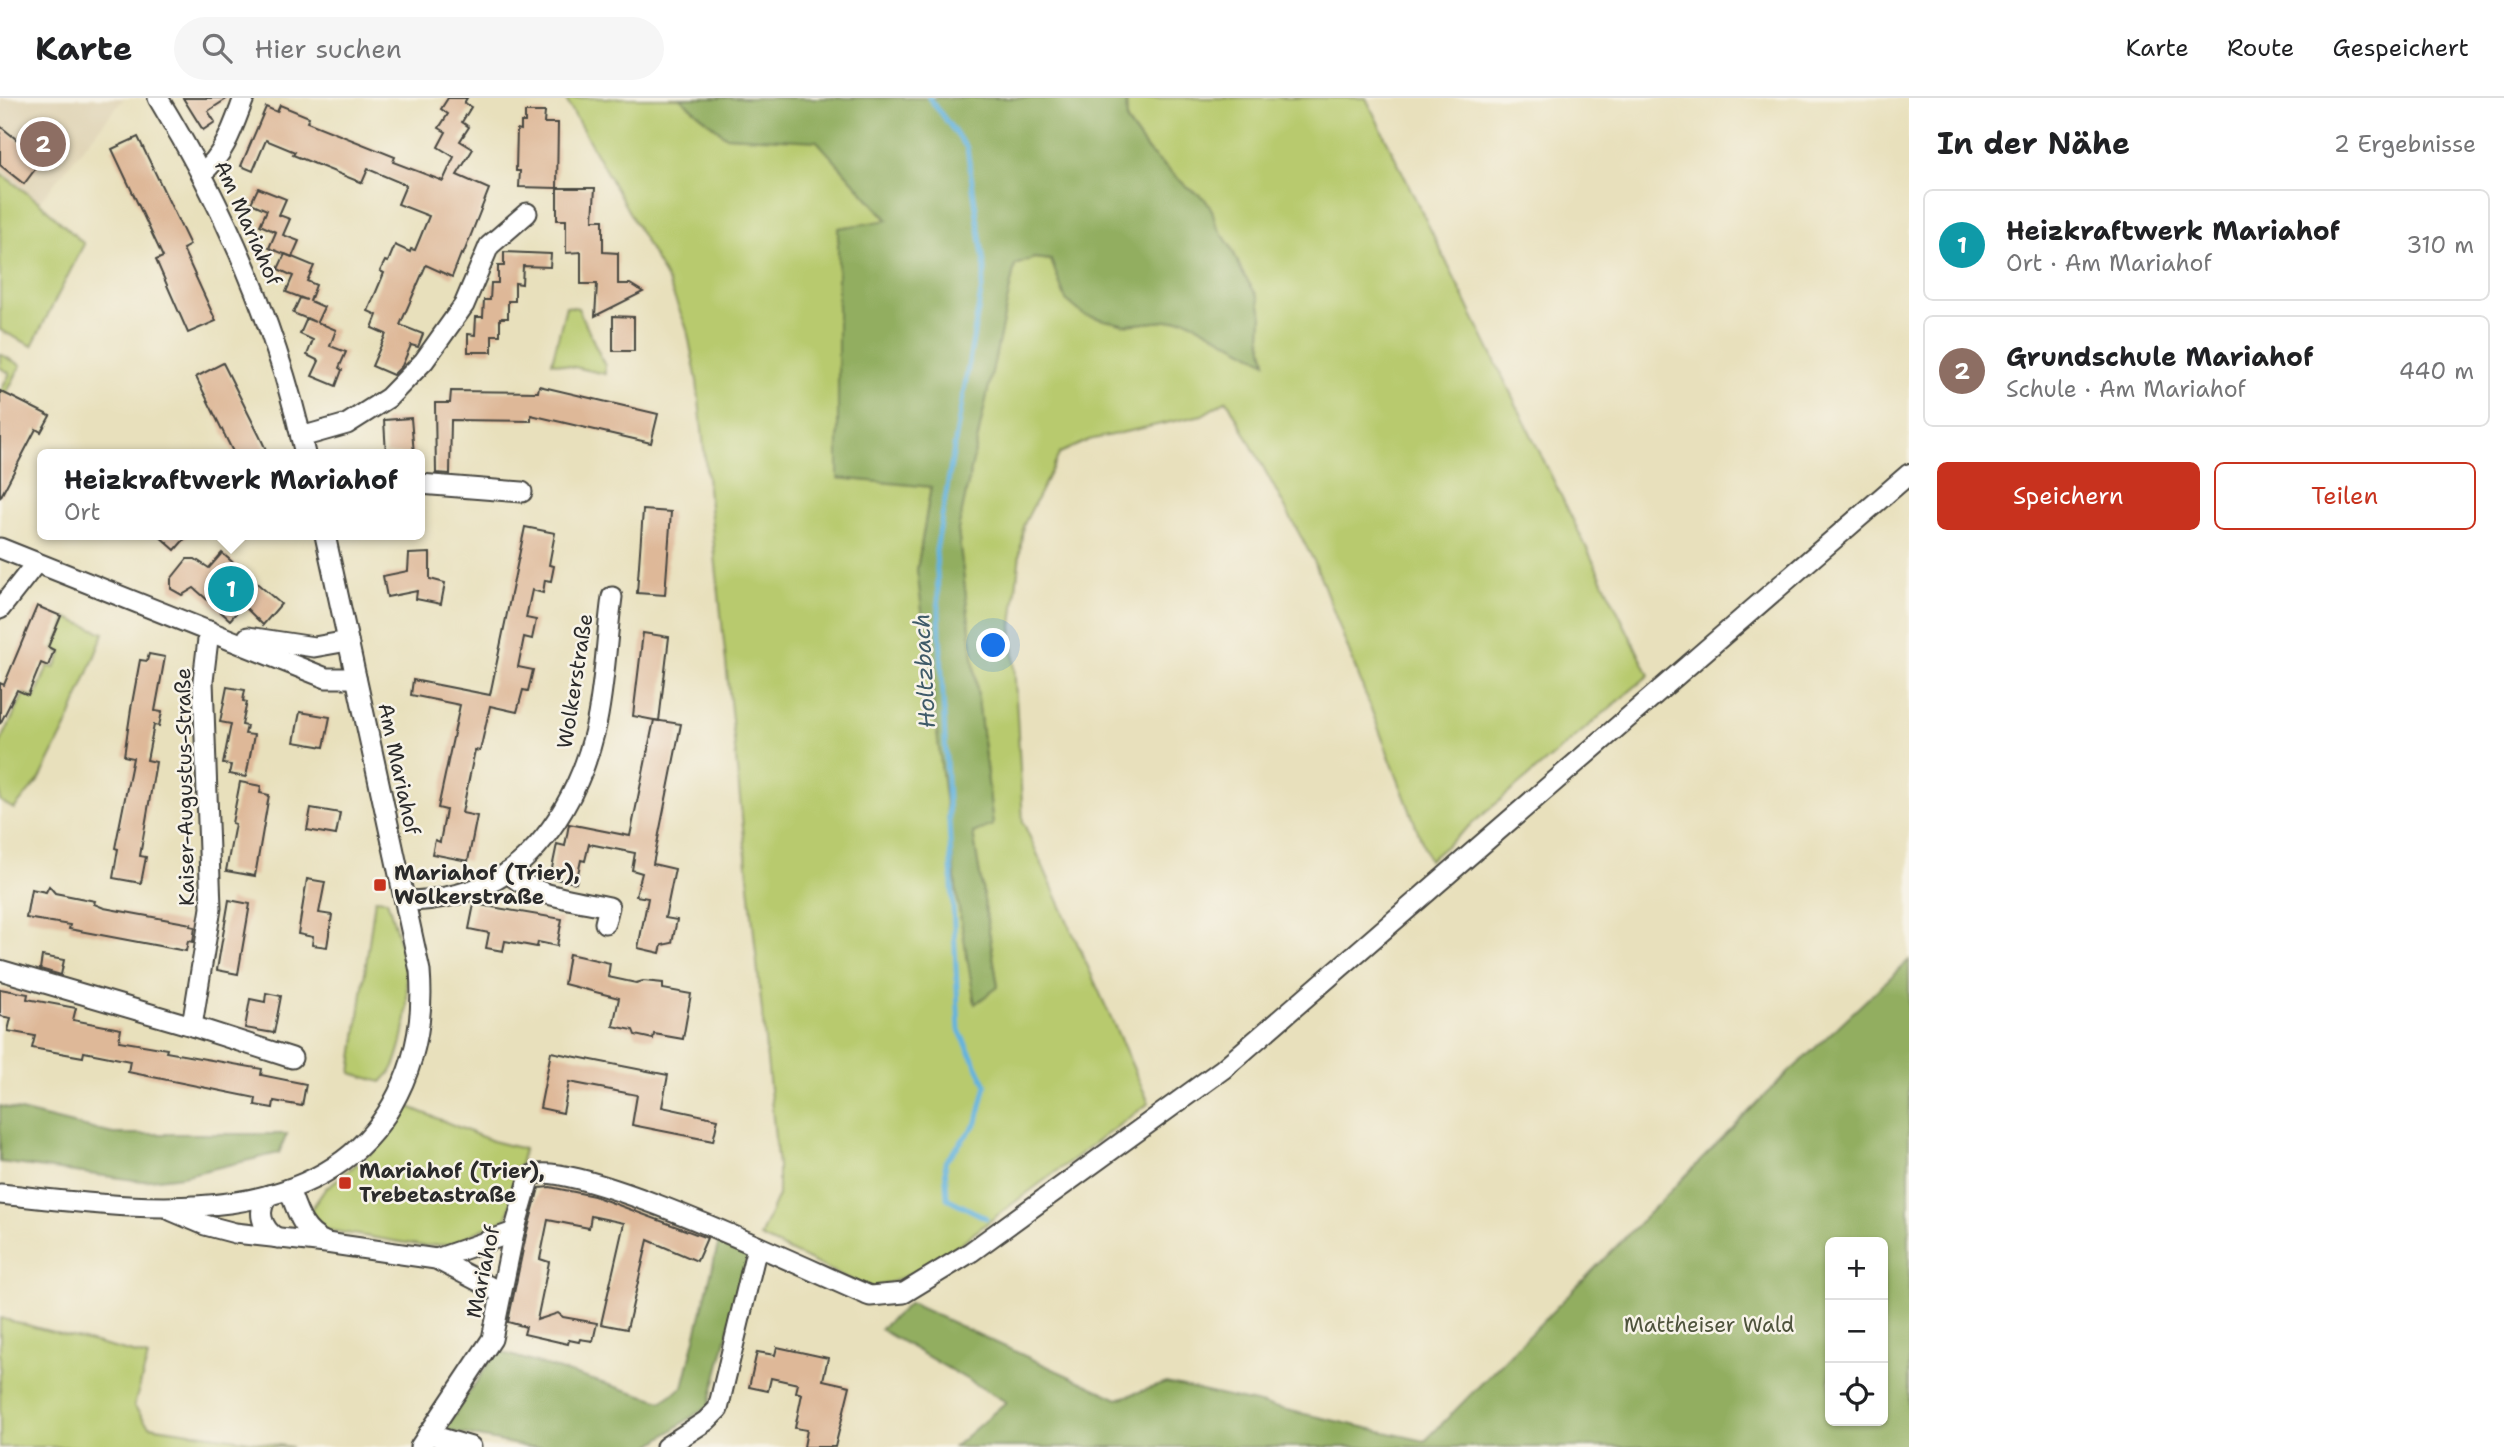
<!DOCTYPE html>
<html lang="de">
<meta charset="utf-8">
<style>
body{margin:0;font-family:"Shantell Sans",sans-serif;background:#f6f6f6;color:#202124}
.controls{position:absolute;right:21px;bottom:21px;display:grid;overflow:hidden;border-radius:10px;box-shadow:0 2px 5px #0004}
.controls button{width:63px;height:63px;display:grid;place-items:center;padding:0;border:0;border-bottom:2px solid #e0e0e0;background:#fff;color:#202124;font:35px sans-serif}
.you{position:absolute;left:994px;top:548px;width:24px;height:24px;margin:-18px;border:5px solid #fff;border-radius:50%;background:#1a73e8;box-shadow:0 0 0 10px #1a73e833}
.badge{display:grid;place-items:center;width:46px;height:46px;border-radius:50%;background:#c8321e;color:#fff;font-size:23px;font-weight:700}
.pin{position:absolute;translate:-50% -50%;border:4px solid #fff;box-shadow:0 2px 7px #0006}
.popup{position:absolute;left:37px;top:351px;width:388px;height:91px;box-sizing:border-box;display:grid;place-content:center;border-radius:10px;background:#fff;filter:drop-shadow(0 2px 5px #0005);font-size:23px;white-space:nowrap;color:#757577}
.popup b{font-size:26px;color:#202124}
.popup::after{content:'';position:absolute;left:50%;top:100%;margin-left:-14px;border:14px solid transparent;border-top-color:#fff}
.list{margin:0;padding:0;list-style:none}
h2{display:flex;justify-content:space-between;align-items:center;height:91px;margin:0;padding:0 28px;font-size:30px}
h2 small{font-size:23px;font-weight:400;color:#757577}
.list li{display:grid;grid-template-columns:46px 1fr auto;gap:21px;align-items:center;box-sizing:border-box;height:112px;margin:0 14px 14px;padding:0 14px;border:2px solid #e0e0e0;border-radius:10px}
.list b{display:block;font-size:26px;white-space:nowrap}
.list p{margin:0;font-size:23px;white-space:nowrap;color:#757577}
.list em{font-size:23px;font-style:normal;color:#757577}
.actions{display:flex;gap:14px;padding:21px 28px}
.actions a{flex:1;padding:16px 0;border:2px solid #c8321e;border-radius:10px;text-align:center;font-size:24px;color:#c8321e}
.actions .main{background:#c8321e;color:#fff}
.icon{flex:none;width:38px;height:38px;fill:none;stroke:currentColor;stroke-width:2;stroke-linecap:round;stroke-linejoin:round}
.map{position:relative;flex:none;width:1909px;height:1349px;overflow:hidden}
header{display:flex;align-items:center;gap:42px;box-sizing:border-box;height:98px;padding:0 35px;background:#fff;border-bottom:2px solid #e0e0e0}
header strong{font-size:33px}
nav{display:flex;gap:38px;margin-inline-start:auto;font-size:24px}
.search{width:490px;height:63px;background:#f6f6f6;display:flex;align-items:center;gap:18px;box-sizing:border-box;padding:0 24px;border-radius:38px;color:#757577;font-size:26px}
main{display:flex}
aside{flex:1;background:#fff}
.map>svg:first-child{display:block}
</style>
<header>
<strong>Karte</strong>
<div class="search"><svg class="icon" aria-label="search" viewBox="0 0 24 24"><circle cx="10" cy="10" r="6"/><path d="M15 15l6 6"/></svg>Hier suchen</div>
<nav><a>Karte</a><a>Route</a><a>Gespeichert</a></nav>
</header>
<main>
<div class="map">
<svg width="1909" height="1349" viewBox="0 0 1909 1349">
<rect width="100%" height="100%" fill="#f7f3e8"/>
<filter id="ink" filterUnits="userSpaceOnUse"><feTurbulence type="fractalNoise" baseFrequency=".0143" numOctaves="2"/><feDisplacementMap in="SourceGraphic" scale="14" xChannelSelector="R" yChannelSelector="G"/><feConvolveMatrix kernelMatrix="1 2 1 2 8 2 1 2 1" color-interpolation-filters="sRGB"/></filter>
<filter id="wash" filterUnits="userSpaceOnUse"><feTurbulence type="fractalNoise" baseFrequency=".00686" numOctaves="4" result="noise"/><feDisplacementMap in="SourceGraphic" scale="28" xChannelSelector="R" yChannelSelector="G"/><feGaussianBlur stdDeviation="1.57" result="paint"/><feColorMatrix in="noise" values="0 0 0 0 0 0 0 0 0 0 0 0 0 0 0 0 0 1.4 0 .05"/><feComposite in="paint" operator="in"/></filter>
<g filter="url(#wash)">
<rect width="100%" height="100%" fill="#e8e0bc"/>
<polygon fill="#dfd3b4" points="0,0 124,0 39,104 0,75"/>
<g fill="#b8ca6e" stroke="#727a4c" stroke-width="2">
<path d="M 565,0 L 680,0 L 725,38 L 817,42 L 888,123 L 838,130 L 838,380 L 931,388 L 917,472 L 998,888 L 973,734 L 993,726 L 958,432 L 1015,167 L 1034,160 L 1051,162 L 1066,202 L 1125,227 L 1186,221 L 1266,263 L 1261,240 L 1262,216 L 1258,199 L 1243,176 L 1231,149 L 1216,127 L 1212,112 L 1204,100 L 1187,89 L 1149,54 L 1127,23 L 1126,0 L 1366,0 L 1649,577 L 1429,762 L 1315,465 L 1227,302 L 1202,317 L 1089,342 L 1060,355 L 1023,428 L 1012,528 L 1023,724 L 1149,1005 C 1104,1038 1059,1071 1015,1104 C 970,1137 924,1180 868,1190 L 760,1139 L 778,1097 L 778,1069 L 697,283 L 687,231 L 668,184 Z"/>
<polygon points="0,75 39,104 84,146 32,248 0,232"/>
<polygon points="566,208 578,210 605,268 605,276 552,264"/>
<polygon points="0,256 21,267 0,308 0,295 10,275 0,270"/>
<polygon points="67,520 104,535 68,625 40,681 14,711 0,703 0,646 24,595 35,600 48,568 55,570 62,555 54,552"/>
<path d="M 375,801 L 387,802 C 403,852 415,894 401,947 C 397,961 394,975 381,984 L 351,975 Z"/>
<polygon points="407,1008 492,1043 524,1051 507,1120 451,1146 424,1148 322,1131 310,1113 326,1090 376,1051"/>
<polygon points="0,1220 148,1259 134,1308 149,1328 292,1349 0,1349"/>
</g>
<g fill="#92ae61" stroke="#5e6c46" stroke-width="2" fill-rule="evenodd">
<polygon points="680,0 1126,0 1127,24 1149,54 1187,89 1204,100 1212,112 1216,127 1231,149 1243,176 1258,199 1262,216 1261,240 1266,264 1186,221 1125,227 1084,217 1066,202 1051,162 1034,160 1015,167 958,432 993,727 973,735 998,889 975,906 958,805 917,472 931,389 838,380 838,130 888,122 817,43 725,38"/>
<path d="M 1909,862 L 1909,1349 L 954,1349 L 1006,1304 L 880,1231 L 910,1205 L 1118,1301 L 1166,1285 L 1425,1343 L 1767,995 ZM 1883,1144 L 1883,1323 L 1830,1323 L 1830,1144 Z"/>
<polygon points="0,1008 113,1036 287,1036 279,1055 182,1078 142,1083 0,1064"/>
<polygon points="720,1139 748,1157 709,1307 648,1349 527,1349 444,1332 497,1253 662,1303 683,1289"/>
</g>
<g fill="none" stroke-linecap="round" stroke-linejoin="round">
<polyline stroke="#63b3dd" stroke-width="5" points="929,0 967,50 985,172 936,453 959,932 986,987 977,1024 945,1064 947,1100 986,1120"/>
</g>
<g id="blocks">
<g fill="#deb898">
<polygon points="183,0 228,0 208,13 215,24 203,32"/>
<polygon points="448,0 467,0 464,5 471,9 462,24 469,29 460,43 473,51 457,77 489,91 463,157 461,156 452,179 426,167 400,227 423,236 418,249 411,247 402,268 393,277 372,268 386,236 372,230 377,217 368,213 384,175 380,173 385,163 388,164 395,147 410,154 411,151 415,152 429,118 398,106 406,87 368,71 362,85 293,57 295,54 266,42 253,73 241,68 266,9 277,14 280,7 309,19 307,24 395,59 393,64 443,83 454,59 438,49 446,34 439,30 448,16 441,11"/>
<polygon points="525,14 545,14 544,25 558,25 557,90 519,89 520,73 516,73 517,31 521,32 521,24 525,24"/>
<polygon points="0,28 42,62 24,86 0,67"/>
<polygon points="138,39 190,147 183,151 216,223 188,235 156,162 163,159 112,51"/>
<polygon points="258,90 286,101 279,117 290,121 283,137 299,143 292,159 269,150 276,134 260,127 267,112 251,105"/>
<polygon points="557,90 595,90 593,122 603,122 603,154 618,155 618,186 630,186 643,194 595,218 597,186 581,186 581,154 566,155 566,122 557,122"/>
<polygon points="504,154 551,156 550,169 523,168 522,186 515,185 515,203 508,203 508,220 500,220 500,237 492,237 492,254 468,254 468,236 475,237 476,219 483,219 484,202 490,202 491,185 498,185 498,168 504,168"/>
<polygon points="285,156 314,168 307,183 316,187 310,203 324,209 317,224 336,232 330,248 346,254 339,270 342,272 336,288 312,278 319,263 307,257 313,242 300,236 307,220 315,224 293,215 300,200 307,202 286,194 293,178 278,171"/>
<polygon points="613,218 634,219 634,253 613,253"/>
<polygon points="223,265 260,339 268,356 234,356 196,279"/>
<polygon points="539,288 658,316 651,345 531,317 531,323 451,322 450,376 436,375 435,305 450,305 451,293 538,294"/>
<polygon points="0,293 50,318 41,334 36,331 0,400"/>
<polygon points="411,320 414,356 386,356 384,322"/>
<polygon points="643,412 671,414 665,497 637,495"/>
<polygon points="525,429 555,435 549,467 554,468 551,483 545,482 543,495 532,492 526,520 536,522 532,541 524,539 518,569 533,572 528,593 523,592 517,614 490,608 480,653 475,652 462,715 477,718 468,763 432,756 435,742 440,744 446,712 438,710 460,607 411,597 413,582 490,597"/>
<polygon points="158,437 188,437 175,452"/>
<polygon points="222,455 281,506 263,527 243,507 230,522 194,490 182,497 171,491 171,481 187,461 195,461 209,470"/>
<polygon points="430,455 430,481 445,485 441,506 416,501 417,493 387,499 383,478 408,473 409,456"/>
<polygon points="37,508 61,518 48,549 54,552 48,568 41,565 28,597 17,592 0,626 0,585 4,587"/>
<polygon points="643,535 669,539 659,623 633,618"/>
<polygon points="149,556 165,559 155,613 162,614 159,628 154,627 147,662 156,664 140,758 146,759 141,785 113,780 118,751 115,750 133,660 124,658 131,611 140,562 147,563"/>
<polygon points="227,589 245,592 243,603 247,604 242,627 247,628 245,636 254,637 246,679 229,676 231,667 223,666 231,626 220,624"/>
<polygon points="300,614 330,619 324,649 294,644"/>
<polygon points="654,622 681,626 653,766 675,771 665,820 677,822 672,845 662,847 660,855 638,850 648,800 636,798 642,775 632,772 635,755 589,746 585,763 581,762 576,785 550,780 557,746 565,748 569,726 630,738"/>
<polygon points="240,684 261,688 260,695 269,697 255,778 226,773 235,726 232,725"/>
<polygon points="311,710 340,715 336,737 307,732"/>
<polygon points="307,781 325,784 319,815 332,817 327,849 312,847 313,839 298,836"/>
<polygon points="49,788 55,795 95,803 94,806 104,810 191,826 190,828 195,829 193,844 188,843 186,853 69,831 70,827 26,820 31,791 46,794"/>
<polygon points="229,802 250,806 238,876 217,872"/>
<polygon points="474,806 562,821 557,848 538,844 537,849 505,843 503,853 486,850 489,835 469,831"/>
<polygon points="569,856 610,865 608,879 636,885 643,883 663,885 663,891 691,896 683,941 654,936 653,941 635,937 633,932 613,928 619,900 564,886"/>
<polygon points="42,858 64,862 61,877 40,871"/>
<polygon points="0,891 28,896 27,901 76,910 73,922 121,931 119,943 167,951 166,954 262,971 261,977 306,986 302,1008 274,1003 273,1010 255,1007 256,1000 128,974 130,963 84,954 83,959 32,950 35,938 8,933 11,920 0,918"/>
<polygon points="266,895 281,898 274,935 245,930 250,901 265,904"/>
<polygon points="551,954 668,977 662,1009 718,1021 713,1043 632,1027 637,997 569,984 563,1015 540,1010"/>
<polygon points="550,1089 594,1098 707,1140 697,1163 648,1142 627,1231 601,1226 624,1125 591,1118 589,1130 548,1122 540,1161 549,1164 537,1222 558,1215 563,1219 597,1225 593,1243 580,1241 579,1244 569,1242 568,1246 524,1236 526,1229 508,1224 526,1137 539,1090"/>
<polygon points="777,1249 828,1260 823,1282 850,1288 835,1349 804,1349 807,1332 795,1330 802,1296 796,1294 798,1286 771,1280 768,1293 749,1289 757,1254 775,1257"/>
</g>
</g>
</g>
<g filter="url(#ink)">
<use href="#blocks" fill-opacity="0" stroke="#474641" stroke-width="2"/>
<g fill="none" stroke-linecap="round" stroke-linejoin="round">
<g stroke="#474641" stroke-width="23">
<g id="minor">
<path d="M 158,0 C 226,111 277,229 305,356"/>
<path d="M 202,75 C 225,57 234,26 244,0"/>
<polyline points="301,339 347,326 388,300 424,263 464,207 489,148 527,115"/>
<polyline points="420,386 522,394"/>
<polyline points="0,450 326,580 356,580"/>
<polyline points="0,511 36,465"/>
<polyline points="248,539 314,549 348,543"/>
<path d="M 508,774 C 530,798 578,802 609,809 L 605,825"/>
<path d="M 405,803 C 438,803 479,794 507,775 C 552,744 583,684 595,632 C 605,589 606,543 612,499"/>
<polyline points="0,872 192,928 292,960"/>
<polyline points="192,928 211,810 203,583 209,533"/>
<path d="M 289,1091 C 297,1113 302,1134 325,1144"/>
<path d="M 0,1096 C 127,1109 316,1141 392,1007 C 416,965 424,921 420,873 L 325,437"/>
<path d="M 269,1097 C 256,1112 261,1130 277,1140"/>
<polyline points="172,1113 205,1127 235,1135 326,1145 436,1161 500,1194"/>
<polyline points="436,1161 514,1134"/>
<polyline points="428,1336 471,1349"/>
<path d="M 420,1349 L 492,1241 L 514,1134 L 530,1078 C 571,1057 817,1176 870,1198 L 904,1195 L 971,1154 L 1223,971 L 1909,376"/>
<polyline points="666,1349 706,1323 718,1311 757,1149"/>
</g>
</g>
<use href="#minor" stroke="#fff" stroke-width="19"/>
</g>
</g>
<g fill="#c8321e" stroke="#f7f3e8" stroke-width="2.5">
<rect x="373" y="780" width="14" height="14" rx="3.5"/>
<rect x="338" y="1078" width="14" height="14" rx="3.5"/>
</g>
<g text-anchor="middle" stroke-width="5" stroke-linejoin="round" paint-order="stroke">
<g font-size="21" fill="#2b2b2b" stroke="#f7f3e8">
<text transform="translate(248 125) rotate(66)" y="7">Am Mariahof</text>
<text transform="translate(575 583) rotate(-81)" y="7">Wolkerstraße</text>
<text transform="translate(399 671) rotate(78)" y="7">Am Mariahof</text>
<text transform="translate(185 689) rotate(-91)" y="7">Kaiser-Augustus-Straße</text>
<text transform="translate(483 1174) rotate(-78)" y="7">Mariahof</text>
</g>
<g font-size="21" font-weight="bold" fill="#2b2b2b" stroke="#f7f3e8" text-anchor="start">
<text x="394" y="782">Mariahof (Trier),<tspan x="394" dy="24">Wolkerstraße</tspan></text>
<text x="359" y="1080">Mariahof (Trier),<tspan x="359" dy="24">Trebetastraße</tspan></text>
</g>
<g font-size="21" fill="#4e533c" stroke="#f7f3e8">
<text x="1709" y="1234">Mattheiser Wald</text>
</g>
<g font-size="23" font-style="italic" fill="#3f5b69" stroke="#f7f3e8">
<text transform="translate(924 573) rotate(-93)" y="8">Holtzbach</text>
</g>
</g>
</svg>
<div class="controls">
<button>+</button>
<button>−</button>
<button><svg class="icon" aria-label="locate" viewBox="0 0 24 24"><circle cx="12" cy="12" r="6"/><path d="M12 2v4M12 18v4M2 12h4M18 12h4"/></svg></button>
</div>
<div class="you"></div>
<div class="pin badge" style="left:231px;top:491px;background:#0f9aa8">1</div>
<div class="popup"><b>Heizkraftwerk Mariahof</b>Ort</div>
<div class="pin badge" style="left:43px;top:46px;background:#8d6e63">2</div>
</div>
<aside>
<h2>In der Nähe<small>2 Ergebnisse</small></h2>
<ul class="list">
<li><span class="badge" style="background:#0f9aa8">1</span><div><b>Heizkraftwerk Mariahof</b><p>Ort · Am Mariahof</p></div><em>310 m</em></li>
<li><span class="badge" style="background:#8d6e63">2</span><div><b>Grundschule Mariahof</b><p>Schule · Am Mariahof</p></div><em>440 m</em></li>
</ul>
<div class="actions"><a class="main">Speichern</a><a>Teilen</a></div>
</aside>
</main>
